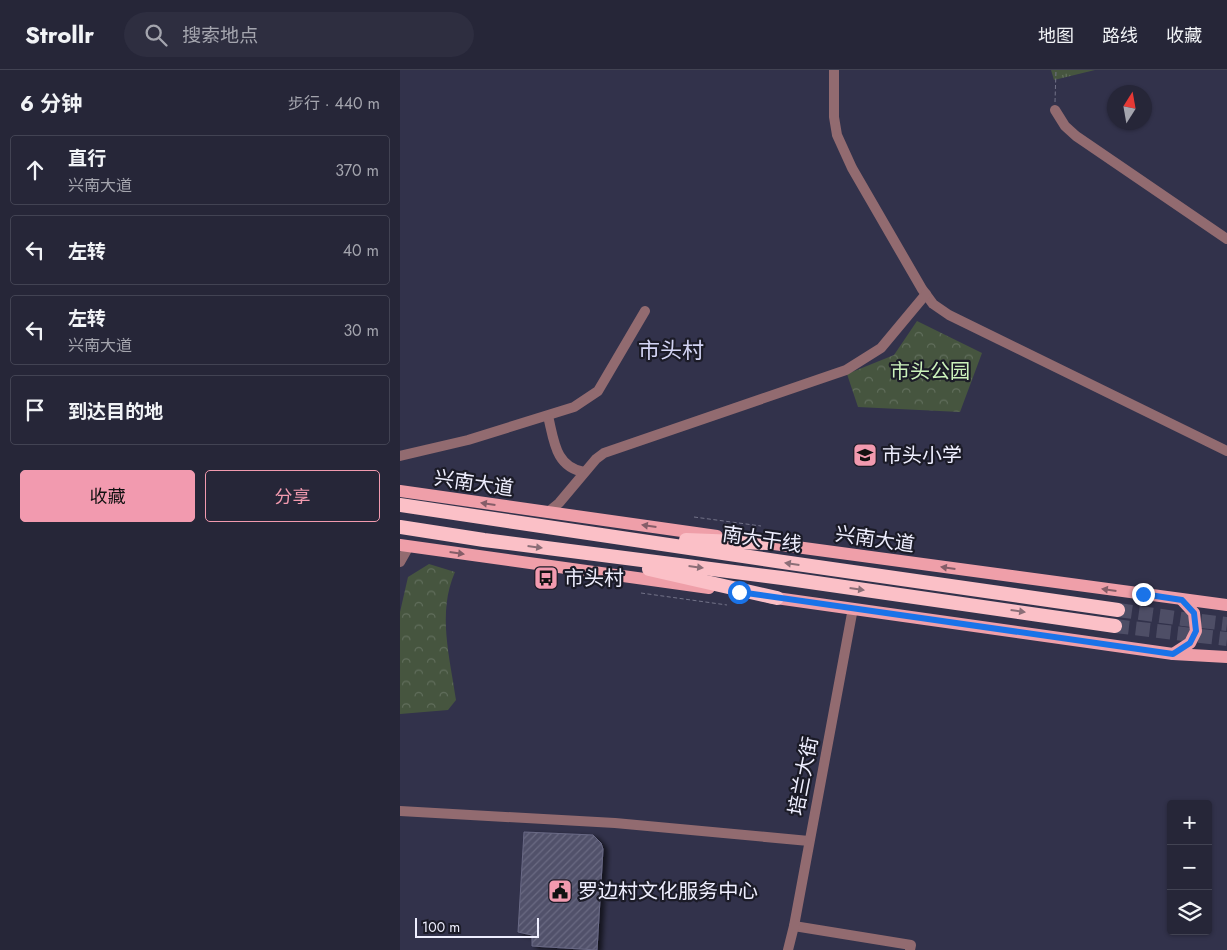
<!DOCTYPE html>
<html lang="zh">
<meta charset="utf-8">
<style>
body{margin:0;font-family:Jost,"Noto Sans SC",sans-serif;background:#2e2e40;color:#f1f3f6}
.controls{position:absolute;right:15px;bottom:15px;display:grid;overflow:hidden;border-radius:5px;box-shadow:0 1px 4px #0004}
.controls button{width:45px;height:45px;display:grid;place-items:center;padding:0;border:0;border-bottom:1px solid #424353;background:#262638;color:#f1f3f6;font:25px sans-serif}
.compass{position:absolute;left:707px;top:15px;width:45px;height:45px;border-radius:50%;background:#262638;box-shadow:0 1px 4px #0004;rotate:11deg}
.scale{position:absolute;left:15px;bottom:12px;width:124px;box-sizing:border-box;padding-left:5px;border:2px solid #eeeefe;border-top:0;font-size:14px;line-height:18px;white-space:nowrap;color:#eeeefe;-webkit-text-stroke:4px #1b1b27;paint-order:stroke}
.stop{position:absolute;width:15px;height:15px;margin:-11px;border:4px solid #1a73e8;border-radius:50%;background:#fff}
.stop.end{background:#1a73e8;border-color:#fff;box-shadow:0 1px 5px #0008}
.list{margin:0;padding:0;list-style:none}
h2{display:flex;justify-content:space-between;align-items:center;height:65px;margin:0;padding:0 20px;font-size:21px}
h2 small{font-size:16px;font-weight:400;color:#a4a5ae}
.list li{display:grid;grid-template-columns:32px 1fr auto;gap:15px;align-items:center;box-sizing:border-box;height:70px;margin:0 10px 10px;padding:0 10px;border:1px solid #424353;border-radius:5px}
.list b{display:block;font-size:19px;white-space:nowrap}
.list p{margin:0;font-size:16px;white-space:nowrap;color:#a4a5ae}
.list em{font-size:16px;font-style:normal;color:#a4a5ae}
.actions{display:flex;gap:10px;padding:15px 20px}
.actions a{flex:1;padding:11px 0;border:1px solid #f29aaf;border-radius:5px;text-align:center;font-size:18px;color:#f29aaf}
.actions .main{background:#f29aaf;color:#111}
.icon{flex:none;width:28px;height:28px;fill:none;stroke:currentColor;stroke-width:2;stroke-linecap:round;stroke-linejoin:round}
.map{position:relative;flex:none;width:827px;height:880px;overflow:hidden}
header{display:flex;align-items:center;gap:30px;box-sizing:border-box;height:70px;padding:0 25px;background:#262638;border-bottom:1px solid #424353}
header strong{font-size:24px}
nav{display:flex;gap:28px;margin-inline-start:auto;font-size:18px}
.search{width:350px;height:45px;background:#2e2e40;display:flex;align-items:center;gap:12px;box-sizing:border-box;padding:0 18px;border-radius:28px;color:#a4a5ae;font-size:19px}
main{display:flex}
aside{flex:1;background:#262638}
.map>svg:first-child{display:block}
</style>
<header>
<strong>Strollr</strong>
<div class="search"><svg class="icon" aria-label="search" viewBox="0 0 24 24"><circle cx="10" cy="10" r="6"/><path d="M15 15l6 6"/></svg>搜索地点</div>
<nav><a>地图</a><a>路线</a><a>收藏</a></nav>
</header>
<main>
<aside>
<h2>6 分钟<small>步行 · 440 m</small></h2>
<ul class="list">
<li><svg class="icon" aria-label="ahead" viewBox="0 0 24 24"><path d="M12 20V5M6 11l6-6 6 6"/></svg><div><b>直行</b><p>兴南大道</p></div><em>370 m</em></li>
<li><svg class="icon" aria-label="left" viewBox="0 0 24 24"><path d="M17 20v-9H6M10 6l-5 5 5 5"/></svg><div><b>左转</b></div><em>40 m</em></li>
<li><svg class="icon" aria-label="left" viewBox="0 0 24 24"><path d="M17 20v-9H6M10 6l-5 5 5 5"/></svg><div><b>左转</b><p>兴南大道</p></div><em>30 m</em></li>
<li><svg class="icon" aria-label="arrive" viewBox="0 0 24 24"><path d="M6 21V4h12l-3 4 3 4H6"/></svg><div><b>到达目的地</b></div></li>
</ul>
<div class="actions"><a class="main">收藏</a><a>分享</a></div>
</aside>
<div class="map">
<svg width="827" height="880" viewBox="0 0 827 880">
<defs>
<pattern id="grass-tufts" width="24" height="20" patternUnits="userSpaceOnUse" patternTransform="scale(1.25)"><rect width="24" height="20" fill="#46553f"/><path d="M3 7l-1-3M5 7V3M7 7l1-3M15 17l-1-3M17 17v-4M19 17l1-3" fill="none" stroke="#616e5c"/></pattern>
<pattern id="park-crowns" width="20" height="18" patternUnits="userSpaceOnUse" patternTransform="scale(1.25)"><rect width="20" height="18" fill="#46553f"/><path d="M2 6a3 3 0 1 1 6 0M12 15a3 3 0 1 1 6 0" fill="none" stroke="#616e5c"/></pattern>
<pattern id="building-hatch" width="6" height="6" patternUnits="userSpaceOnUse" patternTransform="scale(1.25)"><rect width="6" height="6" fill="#51516b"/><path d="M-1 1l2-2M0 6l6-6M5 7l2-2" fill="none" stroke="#6a6a81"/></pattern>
<filter id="shadow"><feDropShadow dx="4.5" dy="2.5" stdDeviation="2.5" flood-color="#0009"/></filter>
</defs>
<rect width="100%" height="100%" fill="#32324b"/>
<polygon fill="url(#grass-tufts)" points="651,0 695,0 654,10"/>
<g fill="url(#park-crowns)">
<polygon points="517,251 582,283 560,342 458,337 447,304 494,285"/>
<path d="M 29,494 L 55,502 C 37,543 50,587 56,630 L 48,640 L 0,644 L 0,542 L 8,507 Z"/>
</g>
<polygon fill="url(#building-hatch)" stroke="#696985" filter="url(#shadow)" points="124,762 193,765 201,773 203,779 197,880 132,876 132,865 118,862"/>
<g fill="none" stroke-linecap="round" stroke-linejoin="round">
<g stroke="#4e4e66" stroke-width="14" stroke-dasharray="14 7" stroke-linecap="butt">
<polyline points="718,540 783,549 827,554"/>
<polyline points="715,556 827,569"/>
</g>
<g stroke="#727288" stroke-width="1" stroke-dasharray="4 2.5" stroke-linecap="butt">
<polyline points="655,32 656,0"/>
<polyline points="294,447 361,456"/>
<polyline points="324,457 327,451"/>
<polyline points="241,523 327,535"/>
</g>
<g stroke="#926b70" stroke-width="10">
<polyline points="434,0 434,47 437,65 452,98 522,219 533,234 549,245 827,381"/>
<polyline points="655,40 665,56 676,66 827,169"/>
<path d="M 148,346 C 154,370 155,397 184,402"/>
<polyline points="0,386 68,370 174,337 198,321 245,241"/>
<polyline points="148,442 159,433 196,389 204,383 446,300 481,278 526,224"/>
<polyline points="0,492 9,476"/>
<polyline points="0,741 215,753 409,771"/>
<polyline points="394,856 511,875 510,880"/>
<polyline points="388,880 394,856 453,538"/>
</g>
<g stroke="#ef9fa9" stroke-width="12">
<polyline points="0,421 317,466"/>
<polyline points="359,472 827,535"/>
<polyline points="0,475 309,518"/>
<polyline points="369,527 773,584 827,587"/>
<polyline points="773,584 790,573 796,561 794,543 782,530"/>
</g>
<g stroke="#fbc0c7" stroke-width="14">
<polyline points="0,435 383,492 718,540"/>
<polyline points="0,457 84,470 382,508 715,556"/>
<polyline points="286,470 367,473"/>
<polyline points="249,499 377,528"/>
</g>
</g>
<defs><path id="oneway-solid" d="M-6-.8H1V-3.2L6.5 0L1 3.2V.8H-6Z" transform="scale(1.25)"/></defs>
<g fill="#855d68">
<use href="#oneway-solid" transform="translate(88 434) rotate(-172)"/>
<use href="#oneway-solid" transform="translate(249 456) rotate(-172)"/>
<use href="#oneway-solid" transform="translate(57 483) rotate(8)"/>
<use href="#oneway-solid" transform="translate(548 498) rotate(-172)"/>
<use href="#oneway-solid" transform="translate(709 520) rotate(-172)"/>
</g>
<g fill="#8b6e77">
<use href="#oneway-solid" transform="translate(135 477) rotate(7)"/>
<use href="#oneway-solid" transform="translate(392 494) rotate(-172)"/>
<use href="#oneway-solid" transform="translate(296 497) rotate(7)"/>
<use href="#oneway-solid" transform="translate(457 519) rotate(8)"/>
<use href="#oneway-solid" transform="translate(618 541) rotate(8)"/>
</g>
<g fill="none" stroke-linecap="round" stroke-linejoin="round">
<polyline stroke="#1a73e8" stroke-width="6" points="339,522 773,584 790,573 796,561 794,543 782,530 743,524"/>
</g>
<defs>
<g id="school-square" transform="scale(1.25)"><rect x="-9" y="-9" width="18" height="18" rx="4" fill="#f29aaf" stroke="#1b1b27"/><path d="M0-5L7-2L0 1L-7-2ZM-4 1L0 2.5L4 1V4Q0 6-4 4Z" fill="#111"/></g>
<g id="bus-square" transform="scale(1.25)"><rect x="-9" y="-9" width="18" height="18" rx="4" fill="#f29aaf" stroke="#1b1b27"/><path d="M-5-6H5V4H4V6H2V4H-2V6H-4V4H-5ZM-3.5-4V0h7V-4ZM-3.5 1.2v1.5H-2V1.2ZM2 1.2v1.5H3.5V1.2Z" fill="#111"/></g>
<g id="civic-square" transform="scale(1.25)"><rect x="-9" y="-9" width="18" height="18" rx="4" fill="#f29aaf" stroke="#1b1b27"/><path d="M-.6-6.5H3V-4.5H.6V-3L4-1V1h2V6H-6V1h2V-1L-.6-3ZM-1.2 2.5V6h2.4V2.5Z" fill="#111"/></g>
</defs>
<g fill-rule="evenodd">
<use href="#school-square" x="465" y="385"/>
<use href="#bus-square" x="146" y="508"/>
<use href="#civic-square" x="160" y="821"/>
</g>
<g text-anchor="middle" stroke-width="4.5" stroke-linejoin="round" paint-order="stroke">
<g font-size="20" fill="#cbf2bb" stroke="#1b1b27">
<text x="530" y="308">市头公园</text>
</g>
<g font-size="20" fill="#eeeefe" stroke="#1b1b27" text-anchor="start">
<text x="482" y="392">市头小学</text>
<text x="164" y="515">市头村</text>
<text x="178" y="828">罗边村文化服务中心</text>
</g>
<g font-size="20" fill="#eeeefe" stroke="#1b1b27">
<text transform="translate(74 413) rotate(8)" y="7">兴南大道</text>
<text transform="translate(362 469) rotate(8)" y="7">南大干线</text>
<text transform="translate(475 469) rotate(8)" y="7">兴南大道</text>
<text transform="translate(403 706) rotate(-79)" y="7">培兰大街</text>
</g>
<g font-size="22" fill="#d3d4f4" stroke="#1b1b27">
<text x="271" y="288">市头村</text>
</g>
</g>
</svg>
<div class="controls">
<button>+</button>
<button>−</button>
<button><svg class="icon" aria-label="layers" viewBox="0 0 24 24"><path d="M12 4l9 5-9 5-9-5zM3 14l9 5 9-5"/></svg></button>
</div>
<svg class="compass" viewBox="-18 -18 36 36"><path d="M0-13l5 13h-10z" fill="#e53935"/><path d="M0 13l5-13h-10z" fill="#a4a5ae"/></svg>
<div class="scale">100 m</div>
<div class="stop" style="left:339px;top:522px"></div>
<div class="stop end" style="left:743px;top:524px"></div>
</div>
</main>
